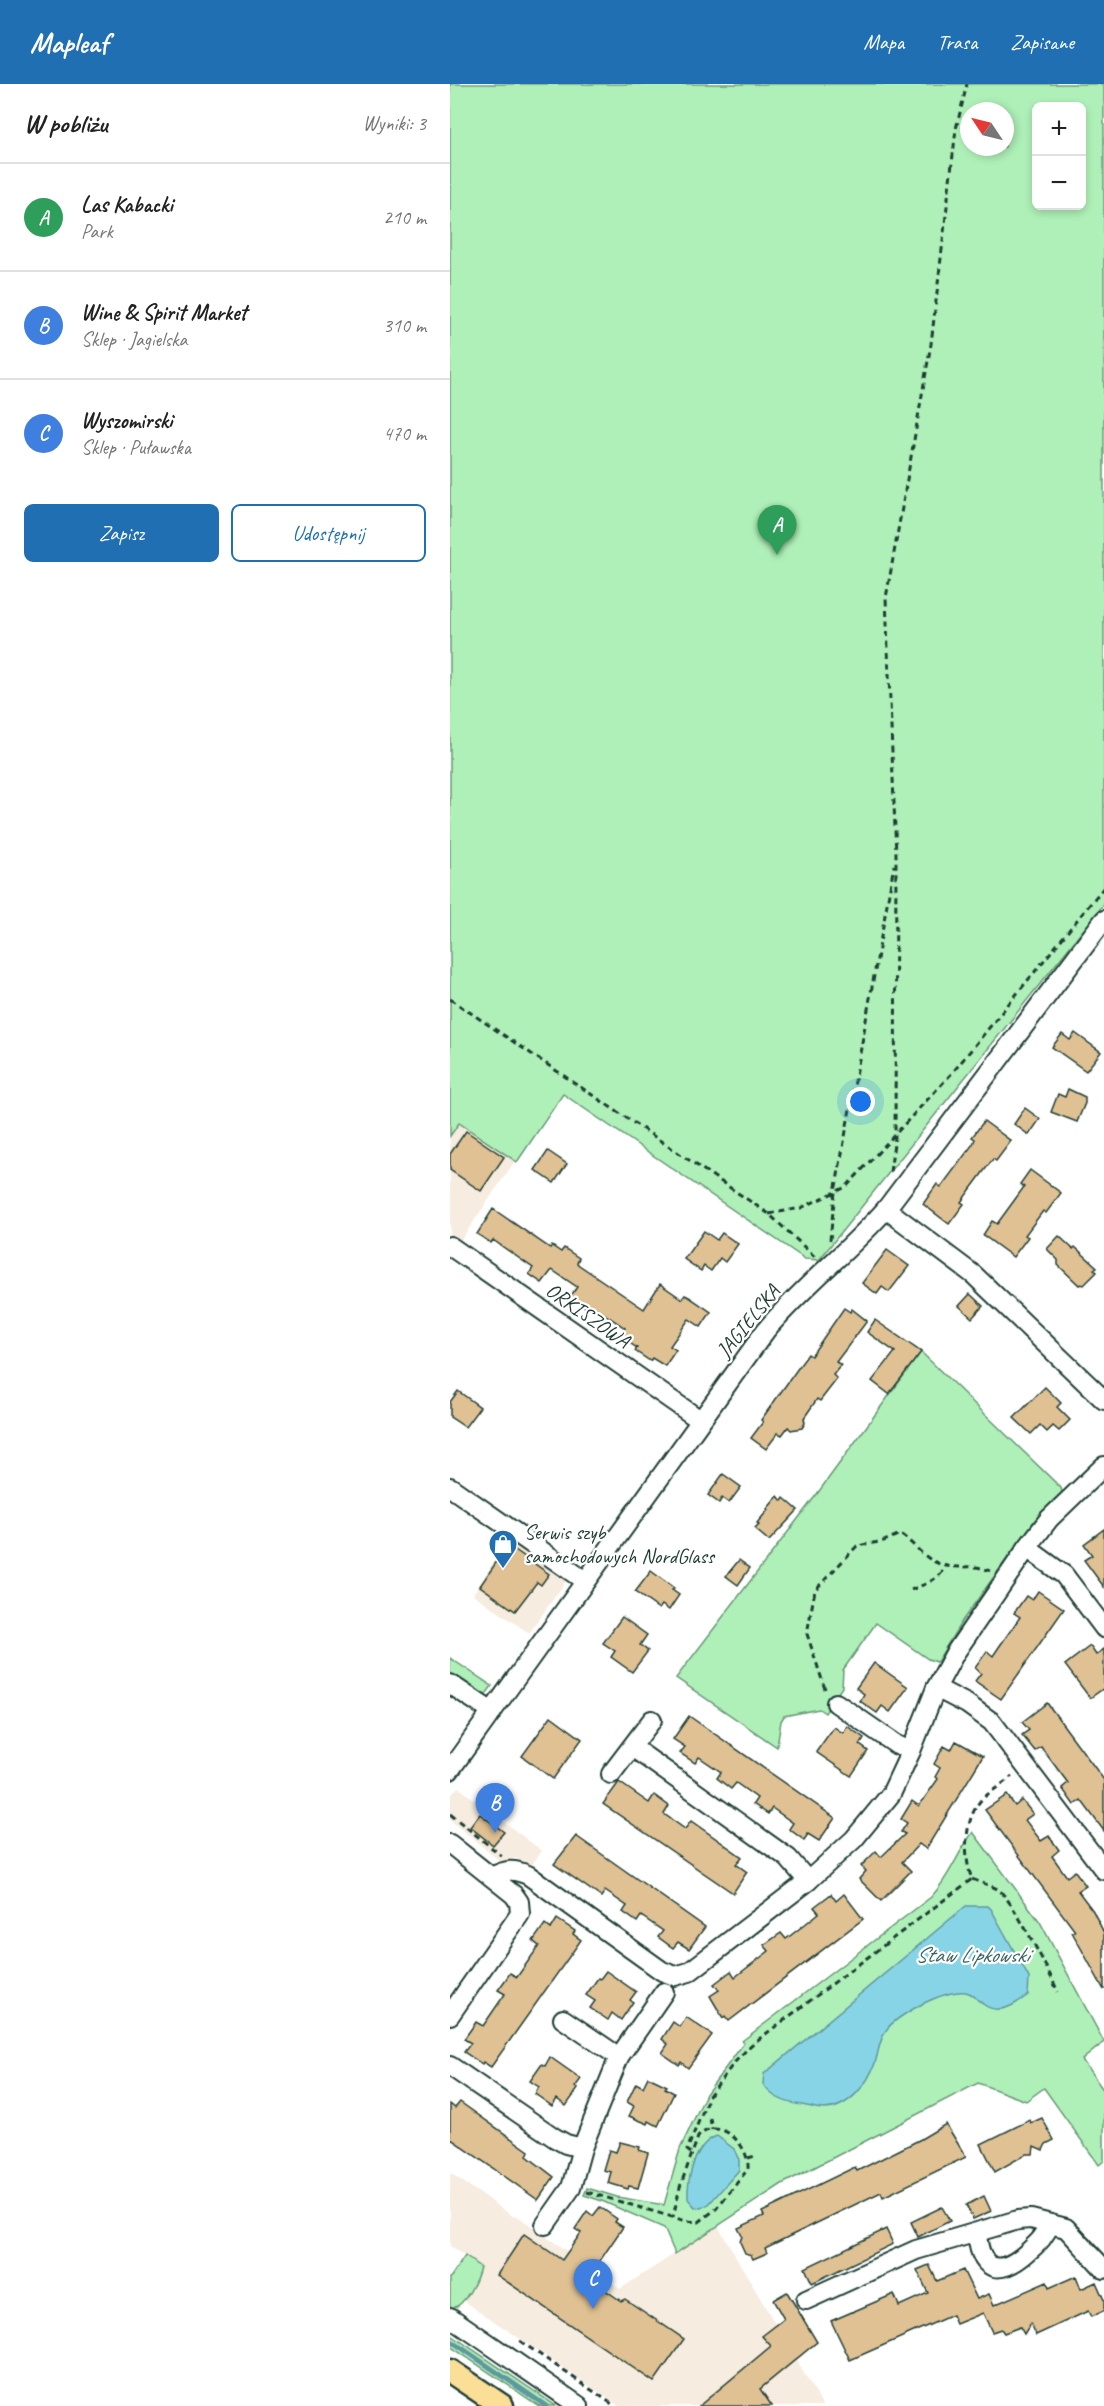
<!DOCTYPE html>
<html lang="pl">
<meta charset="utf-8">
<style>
body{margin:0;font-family:Caveat,sans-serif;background:#f2f2f2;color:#222}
.controls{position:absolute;right:18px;top:18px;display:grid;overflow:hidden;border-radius:9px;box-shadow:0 3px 9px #0003}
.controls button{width:54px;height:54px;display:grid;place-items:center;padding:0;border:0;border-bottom:2px solid #e0e0e0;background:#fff;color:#222;font:30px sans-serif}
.compass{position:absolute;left:510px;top:18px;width:54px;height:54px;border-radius:50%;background:#fff;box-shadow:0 3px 9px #0003;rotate:305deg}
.you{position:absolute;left:411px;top:1018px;width:21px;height:21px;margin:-15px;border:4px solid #fff;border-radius:50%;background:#1a73e8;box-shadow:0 0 0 9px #1a73e833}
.badge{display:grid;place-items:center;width:39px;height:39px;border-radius:50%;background:#1f6fb2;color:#fff;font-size:20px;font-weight:700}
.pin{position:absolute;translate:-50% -50px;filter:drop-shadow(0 2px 3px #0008)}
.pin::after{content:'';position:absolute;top:32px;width:21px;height:18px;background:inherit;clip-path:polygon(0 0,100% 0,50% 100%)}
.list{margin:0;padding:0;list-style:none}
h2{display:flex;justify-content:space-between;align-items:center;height:78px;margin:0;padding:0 24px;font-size:26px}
h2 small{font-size:20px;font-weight:400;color:#767676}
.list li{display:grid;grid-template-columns:39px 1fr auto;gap:18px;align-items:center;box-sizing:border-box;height:108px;padding:0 24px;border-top:2px solid #e0e0e0}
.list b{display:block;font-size:22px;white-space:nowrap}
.list p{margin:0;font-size:20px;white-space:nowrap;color:#767676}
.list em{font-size:20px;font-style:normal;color:#767676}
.actions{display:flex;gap:12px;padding:18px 24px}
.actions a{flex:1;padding:14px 0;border:2px solid #1f6fb2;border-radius:9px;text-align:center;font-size:21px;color:#1f6fb2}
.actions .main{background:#1f6fb2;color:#fff}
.map{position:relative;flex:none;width:654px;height:2322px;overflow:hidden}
header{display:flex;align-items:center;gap:36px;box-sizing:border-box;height:84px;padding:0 30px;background:#1f6fb2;color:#fff}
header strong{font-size:28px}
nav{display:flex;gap:33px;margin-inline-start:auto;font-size:21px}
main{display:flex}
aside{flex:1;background:#fff}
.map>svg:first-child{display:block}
</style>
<header>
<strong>Mapleaf</strong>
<nav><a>Mapa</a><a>Trasa</a><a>Zapisane</a></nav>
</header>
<main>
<aside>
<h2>W pobliżu<small>Wyniki: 3</small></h2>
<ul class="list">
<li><span class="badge" style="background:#2e9e5b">A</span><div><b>Las Kabacki</b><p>Park</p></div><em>210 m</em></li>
<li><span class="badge" style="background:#3f7fe0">B</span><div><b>Wine &amp; Spirit Market</b><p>Sklep · Jagielska</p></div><em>310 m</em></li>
<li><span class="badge" style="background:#3f7fe0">C</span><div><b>Wyszomirski</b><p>Sklep · Puławska</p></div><em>470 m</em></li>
</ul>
<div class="actions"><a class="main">Zapisz</a><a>Udostępnij</a></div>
</aside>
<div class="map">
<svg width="654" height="2322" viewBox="0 0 654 2322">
<rect width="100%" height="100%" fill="#fff"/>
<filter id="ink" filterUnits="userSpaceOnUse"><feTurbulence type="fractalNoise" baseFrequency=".0167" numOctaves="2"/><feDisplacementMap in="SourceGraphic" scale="12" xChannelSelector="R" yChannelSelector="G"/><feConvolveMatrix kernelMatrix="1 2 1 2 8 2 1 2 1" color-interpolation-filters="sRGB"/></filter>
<g filter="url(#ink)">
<g fill="#f6ecdf">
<polygon points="9,1039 65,1077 9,1159 0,1153 0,1052"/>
<polygon points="60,1453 119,1493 79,1549 23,1510"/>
<polygon points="8,1703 92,1767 79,1784 66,1774 51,1778 0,1736 0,1713"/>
<polygon points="0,2089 64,2133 66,2131 170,2205 268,2142 373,2322 169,2322 13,2216 27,2195 30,2183 0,2162"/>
</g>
<g fill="#aff0b8" stroke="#679676" stroke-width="1.5" fill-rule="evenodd">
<path d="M 0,0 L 654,0 L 654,820 L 369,1176 L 355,1175 L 113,1010 L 67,1078 L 9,1039 L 0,1052 ZM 586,22 L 632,22 L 632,122 L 586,122 ZM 519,27 L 555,27 L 555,63 L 519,63 Z"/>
<polygon points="471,1268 611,1404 612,1408 585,1436 512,1537 487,1578 478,1575 426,1539 393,1586 392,1603 375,1629 369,1625 334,1632 331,1637 327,1663 226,1594 367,1410"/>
<polygon points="0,1574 42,1602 32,1616 0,1594"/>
<path d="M 523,1748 L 590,1838 L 654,1958 L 632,1976 L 654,2007 L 654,2077 L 649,2081 L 594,2004 L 576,2017 L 528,1999 L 332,2100 L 225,2170 L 214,2144 L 152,2117 L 134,2111 L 137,2104 L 167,2113 L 214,2121 L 230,2065 L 256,2010 L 294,1959 L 292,1957 L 481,1813 C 500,1793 507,1769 523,1748 Z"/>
<path d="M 15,2172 L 30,2183 C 27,2196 15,2222 2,2224 L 0,2223 L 0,2194 Z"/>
<polygon points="0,2250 106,2322 89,2322 0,2262"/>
</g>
<g fill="#88d4e7" stroke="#5e989f" stroke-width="1.5">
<path d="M 516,1822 L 538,1822 L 541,1825 L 579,1894 L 578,1911 C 565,1921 548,1932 533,1920 C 528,1917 524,1911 519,1909 C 509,1905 493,1911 483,1915 C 471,1920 445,1934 437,1945 C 429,1955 429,1967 425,1979 C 418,2000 398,2025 374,2025 C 367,2025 359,2022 352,2021 C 336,2019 321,2014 313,2000 L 314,1990 Z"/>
<path d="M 267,2052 L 284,2065 L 289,2076 L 289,2086 L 259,2120 L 251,2124 L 245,2123 L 238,2115 C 237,2094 245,2059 267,2052 Z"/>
</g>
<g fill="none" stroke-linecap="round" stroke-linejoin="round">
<polyline stroke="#5e989f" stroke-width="5" points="0,2256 96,2322"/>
</g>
<g fill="#e0c193" stroke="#1f3d34" stroke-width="1.5">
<polygon points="625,949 651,968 636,987 602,963 612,950 620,956"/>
<polygon points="618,1005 635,1013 635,1019 627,1038 601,1028 608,1010 615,1013"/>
<polygon points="575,1024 590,1035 579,1051 564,1040"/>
<polygon points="534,1037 561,1057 546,1077 543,1075 534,1087 511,1118 514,1120 499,1140 473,1120 487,1100 491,1103 523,1060 525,1055 522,1053"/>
<polygon points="16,1047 54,1073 31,1107 0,1086 0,1070"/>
<polygon points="98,1067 117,1080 104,1099 85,1086"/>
<polygon points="580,1086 611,1109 596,1129 593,1127 575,1151 578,1153 563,1173 533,1151 542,1137 547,1140 574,1103 570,1100"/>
<polygon points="43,1125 100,1164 102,1162 111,1168 114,1164 129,1174 127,1179 129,1181 194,1225 210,1200 232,1215 235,1211 239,1213 261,1228 251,1243 239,1235 220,1262 226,1266 215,1282 202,1274 200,1277 185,1267 187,1264 169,1252 175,1244 141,1221 138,1225 120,1213 127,1203 102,1186 92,1199 79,1190 83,1184 43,1156 41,1159 27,1150"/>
<polygon points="254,1147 267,1156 272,1149 288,1160 275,1178 270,1174 261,1187 254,1182 251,1187 234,1175"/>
<polygon points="609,1152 623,1165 625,1163 647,1183 644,1185 647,1188 634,1201 631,1200 629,1201 608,1181 608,1176 597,1165"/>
<polygon points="437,1166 459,1182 439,1208 432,1203 427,1210 412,1199"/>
<polygon points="520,1210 533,1222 522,1234 509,1222"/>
<polygon points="394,1224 400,1228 402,1225 417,1237 386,1278 391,1281 383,1291 387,1295 370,1317 367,1315 354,1334 355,1339 352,1344 341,1346 338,1343 332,1351 328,1349 316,1365 301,1354 313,1338 311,1336 358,1270 361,1272"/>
<polygon points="425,1236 471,1268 439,1310 422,1297 445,1268 417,1248"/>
<polygon points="595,1303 611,1319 607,1323 620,1336 609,1347 603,1342 597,1348 590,1341 581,1350 564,1334"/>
<polygon points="8,1307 30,1323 15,1343 0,1333 0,1318"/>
<polygon points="273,1390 291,1403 279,1419 272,1414 269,1419 258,1411"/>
<polygon points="328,1412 332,1417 334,1414 348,1426 319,1457 305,1445 309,1441 307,1439 318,1426 317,1425"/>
<polygon points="654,1445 654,1503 634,1476 642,1471 634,1460"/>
<polygon points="58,1461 99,1490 91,1501 87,1498 65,1527 30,1502"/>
<polygon points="289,1476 300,1484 288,1501 276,1492"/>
<polygon points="201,1487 224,1504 222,1506 229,1511 219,1526 212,1521 209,1525 185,1508"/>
<polygon points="588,1507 614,1525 551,1615 525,1597 531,1589 525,1584 537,1567 543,1572 549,1563 570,1533 564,1529 576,1512 582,1516"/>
<polygon points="172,1533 197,1551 190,1561 198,1567 182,1588 161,1573 165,1567 153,1559"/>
<polygon points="640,1562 646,1571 654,1565 654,1604 640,1614 615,1581"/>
<polygon points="424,1579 458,1603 440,1628 432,1622 427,1629 410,1617 414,1610 406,1604"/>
<polygon points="597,1619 654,1696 654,1747 631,1716 624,1721 612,1704 618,1699 591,1663 585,1667 572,1651 579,1646 572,1638"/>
<polygon points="101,1632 132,1655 103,1695 72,1672"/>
<polygon points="239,1632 385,1734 369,1757 358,1750 354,1756 339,1745 343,1739 322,1724 318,1730 303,1720 307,1714 286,1699 281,1705 267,1694 271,1688 249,1673 245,1679 230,1669 235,1663 223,1655"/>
<polygon points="397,1642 414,1654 410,1661 418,1667 401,1692 366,1668 384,1643 393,1649"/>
<polygon points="506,1657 533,1672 476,1765 469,1760 452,1778 461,1787 431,1817 409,1795 416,1787 411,1782 426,1767 431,1773 455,1750 451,1748 457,1739 451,1735 462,1717 469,1722 488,1695 485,1693 490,1684 484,1680 494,1662 501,1666"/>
<polygon points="169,1698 199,1719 204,1711 219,1722 214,1730 235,1745 241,1737 292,1773 286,1780 297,1788 283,1809 153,1720"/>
<polygon points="557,1711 565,1722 572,1716 583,1730 575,1736 591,1757 599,1752 609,1766 602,1772 617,1793 625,1787 636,1802 628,1807 643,1827 654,1849 654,1906 622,1848 625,1847 535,1726"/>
<polygon points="30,1730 54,1748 43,1761 20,1743"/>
<polygon points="126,1752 255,1843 239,1865 228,1858 223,1864 208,1853 213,1847 191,1832 187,1838 173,1828 177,1822 155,1807 151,1813 104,1780"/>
<polygon points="381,1810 386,1817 394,1810 413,1835 279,1937 275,1932 273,1934 260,1912 269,1906 264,1900 281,1887 285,1893 319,1867 314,1861 331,1849 336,1855 354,1841 369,1829 364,1823"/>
<polygon points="107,1835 125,1847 123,1850 131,1856 41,1983 33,1978 32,1980 14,1968 21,1959 14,1955 26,1938 33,1942 55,1910 48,1906 56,1895 60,1889 67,1893 89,1862 83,1857 95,1840 101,1845"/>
<polygon points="156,1887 186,1908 180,1916 183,1918 171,1936 162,1929 158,1936 140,1924 145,1917 136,1911 148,1894 150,1895"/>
<polygon points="236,1933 262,1951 238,1984 231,1978 229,1981 212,1969 218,1960 212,1955 223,1938 230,1943"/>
<polygon points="100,1973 131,1995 125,2003 128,2005 116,2022 107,2015 102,2022 85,2010 89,2003 80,1997 92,1980 95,1982"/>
<polygon points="198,1993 217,2002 215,2004 224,2009 208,2042 199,2037 198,2040 179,2032 184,2022 177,2018 186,1999 193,2003"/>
<polygon points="10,2018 79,2067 77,2072 104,2093 88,2116 0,2054 0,2020 5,2024"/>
<polygon points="592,2034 604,2056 596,2060 593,2066 584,2062 583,2070 576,2070 545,2088 531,2060 580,2036 581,2039"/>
<polygon points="496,2040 516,2073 433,2113 431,2108 342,2151 315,2164 317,2169 303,2175 301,2171 295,2169 290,2158 292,2152 288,2144 314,2132 312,2128 405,2083 407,2087 471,2055"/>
<polygon points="170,2058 190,2063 189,2066 198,2069 188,2104 179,2102 178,2105 158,2099 161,2088 153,2086 159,2066 166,2068"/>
<polygon points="534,2112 541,2127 523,2135 516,2121"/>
<polygon points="150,2123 167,2135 165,2138 173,2143 138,2194 171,2217 175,2215 234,2255 204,2298 47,2191 74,2150 112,2176 131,2149 125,2145 137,2127 143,2132"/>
<polygon points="492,2123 500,2137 468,2153 461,2138"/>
<polygon points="436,2145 443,2160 362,2199 355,2184"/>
<polygon points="479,2181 487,2197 513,2186 527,2215 539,2210 544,2221 597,2198 599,2204 626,2192 631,2205 646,2198 654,2216 654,2227 641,2233 638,2227 586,2251 581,2239 574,2250 570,2243 554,2249 551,2245 542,2248 533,2229 506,2240 502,2231 400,2276 381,2237 444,2210 449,2222 478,2209 467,2186"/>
<polygon points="337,2208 367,2258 310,2305 322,2322 249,2322 321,2262 312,2252 334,2235 323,2216"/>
</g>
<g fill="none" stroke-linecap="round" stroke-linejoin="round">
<g stroke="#1f3d34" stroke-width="22">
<g id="minor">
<polyline points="436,1125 524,1191 654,1316"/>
<polyline points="0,1162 250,1336"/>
<polyline points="0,1403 135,1497"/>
<polyline points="577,1464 614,1491 654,1544"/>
<polyline points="0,1600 42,1628"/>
<polyline points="486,1604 517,1620 542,1638 654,1786"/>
<polyline points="386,1619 447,1661 461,1667"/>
<polyline points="182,1663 338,1774 358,1797"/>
<path d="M 0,1686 L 316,1246 C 353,1202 398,1168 436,1125 L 654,836"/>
<polyline points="161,1690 202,1636"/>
<polyline points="0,1760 64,1811 69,1818 70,1830 0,1931"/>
<path d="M 42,1793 C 56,1785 64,1785 78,1791 L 212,1887 L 225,1892 L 239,1888 L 358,1797 L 404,1755 L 441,1710 L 461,1667 L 486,1604 L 505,1569 L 577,1464 L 599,1435 L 654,1382"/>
<polyline points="113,1935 169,1973"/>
<polyline points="0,1982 105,2054 116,2060 132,2064 169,1973 214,1908"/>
<polyline points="95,2141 121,2104 132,2064"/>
<path d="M 527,2150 C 531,2191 552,2192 580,2166 C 589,2158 595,2152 600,2140"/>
<polyline points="356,2216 466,2166 568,2136 581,2135 616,2144 654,2185"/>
<polyline points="0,2233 129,2322"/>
</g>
</g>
<g stroke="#1f3d34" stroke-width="27">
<polyline id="major" points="0,2287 52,2322"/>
</g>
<g stroke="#1f3d34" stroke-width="3" stroke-dasharray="6 4.5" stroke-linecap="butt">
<polyline points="0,915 319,1130 365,1173"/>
<polyline points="440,1088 445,1053 446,771 436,514 481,260 506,45 517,0"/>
<polyline points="319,1130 351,1124 396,1103 503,988 654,803"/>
<polyline points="380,1156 385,1108 444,781"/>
<path d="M 461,1506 C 472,1501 492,1495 495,1482"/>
<path d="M 375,1605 L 357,1550 L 365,1506 L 407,1462 L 434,1457 L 450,1450 C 465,1460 474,1476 493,1481 C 510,1486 522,1479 540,1487"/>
<polyline points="0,1730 52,1772"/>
<path d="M 522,1795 C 531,1799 541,1801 549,1806 C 563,1817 600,1889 608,1908"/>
<polyline points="260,2034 262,2046"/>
<path d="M 241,2069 L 237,2066 L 259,2012 L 284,1979 L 301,1961 L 522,1795 C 513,1773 514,1734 532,1715 C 541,1707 553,1700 562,1692"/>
<polyline points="298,2074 305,2072"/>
<path d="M 137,2108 L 236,2137 L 249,2138 L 266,2125 L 298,2085 C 300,2061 269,2030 248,2053 L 230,2103 L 223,2133"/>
<polyline points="70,2257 165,2322"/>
</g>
<use href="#minor" stroke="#fff" stroke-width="18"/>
<use href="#major" stroke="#fbdf96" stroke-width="22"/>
</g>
</g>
<defs>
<g id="shop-pin" transform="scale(1.5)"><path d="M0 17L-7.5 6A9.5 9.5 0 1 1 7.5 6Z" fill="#1f6fb2" stroke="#fff"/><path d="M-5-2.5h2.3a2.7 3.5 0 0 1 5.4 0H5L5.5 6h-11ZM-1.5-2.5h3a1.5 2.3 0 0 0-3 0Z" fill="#fff"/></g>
</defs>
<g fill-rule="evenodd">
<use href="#shop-pin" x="53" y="1460"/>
</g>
<g text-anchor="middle" stroke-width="4.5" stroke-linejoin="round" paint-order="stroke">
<g font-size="21" fill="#1f3d34" stroke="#fff">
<text transform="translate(138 1231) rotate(35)" y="7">ORKISZOWA</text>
<text transform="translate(298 1237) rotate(-51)" y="7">JAGIELSKA</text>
</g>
<g font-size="21" fill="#1f3d34" stroke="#fff" text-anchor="start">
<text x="74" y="1455">Serwis szyb<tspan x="74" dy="24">samochodowych NordGlass</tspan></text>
</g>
<g font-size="22" font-style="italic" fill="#396361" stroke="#fff">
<text x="522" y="1878">Staw Lipkowski</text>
</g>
</g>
</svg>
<div class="controls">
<button>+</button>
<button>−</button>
</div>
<svg class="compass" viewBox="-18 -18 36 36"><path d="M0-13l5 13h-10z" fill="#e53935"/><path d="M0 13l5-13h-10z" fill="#767676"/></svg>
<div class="you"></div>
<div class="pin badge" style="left:327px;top:471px;background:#2e9e5b">A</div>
<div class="pin badge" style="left:45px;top:1749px;background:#3f7fe0">B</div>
<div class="pin badge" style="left:143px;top:2225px;background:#3f7fe0">C</div>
</div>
</main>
